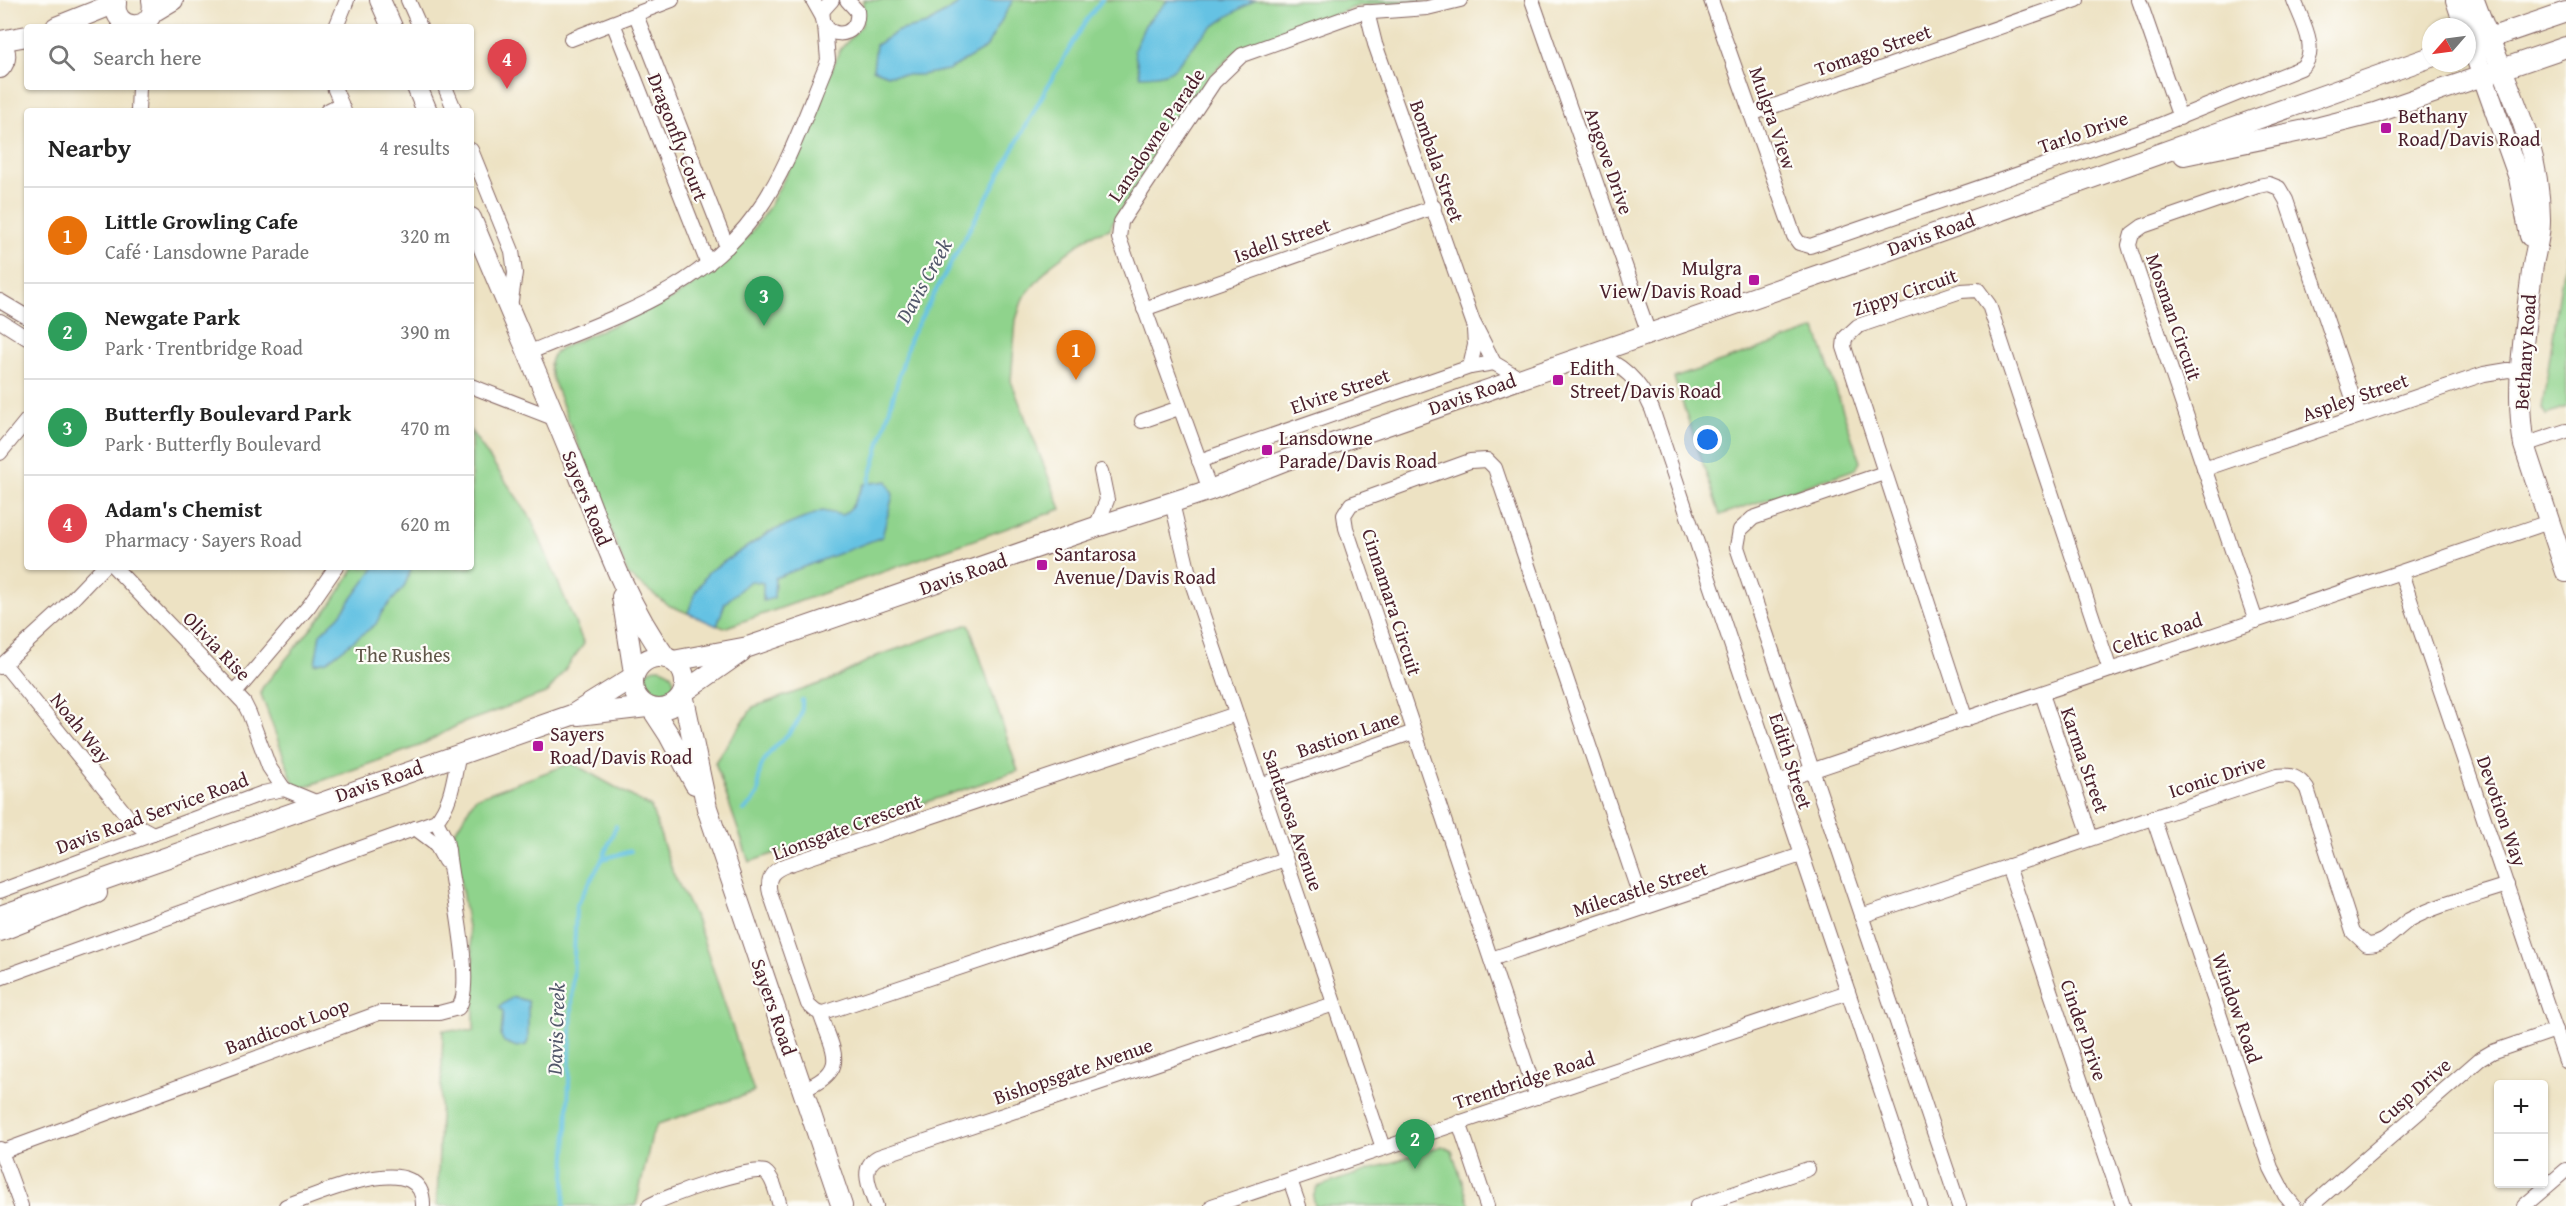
<!DOCTYPE html>
<meta charset="utf-8">
<style>
body{margin:0;font-family:"Gentium Book Plus",serif;background:#f2f2f2;color:#222}
.controls{position:absolute;right:18px;bottom:18px;display:grid;overflow:hidden;border-radius:6px;box-shadow:0 2px 4px #0004}
.controls button{width:54px;height:54px;display:grid;place-items:center;padding:0;border:0;border-bottom:2px solid #e0e0e0;background:#fff;color:#222;font:30px sans-serif}
.compass{position:absolute;left:2422px;top:18px;width:54px;height:54px;border-radius:50%;background:#fff;box-shadow:0 2px 4px #0004;rotate:242deg}
.you{position:absolute;left:1708px;top:440px;width:21px;height:21px;margin:-15px;border:4px solid #fff;border-radius:50%;background:#1a73e8;box-shadow:0 0 0 9px #1a73e833}
.badge{display:grid;place-items:center;width:39px;height:39px;border-radius:50%;background:#b5179e;color:#fff;font-size:20px;font-weight:700}
.pin{position:absolute;translate:-50% -50px;filter:drop-shadow(0 2px 3px #0008)}
.pin::after{content:'';position:absolute;top:32px;width:21px;height:18px;background:inherit;clip-path:polygon(0 0,100% 0,50% 100%)}
.list{margin:0;padding:0;list-style:none}
h2{display:flex;justify-content:space-between;align-items:center;height:78px;margin:0;padding:0 24px;font-size:26px}
h2 small{font-size:20px;font-weight:400;color:#767676}
.list li{display:grid;grid-template-columns:39px 1fr auto;gap:18px;align-items:center;box-sizing:border-box;height:96px;padding:0 24px;border-top:2px solid #e0e0e0}
.list b{display:block;font-size:22px;white-space:nowrap}
.list p{margin:0;font-size:20px;white-space:nowrap;color:#767676}
.list em{font-size:20px;font-style:normal;color:#767676}
.icon{flex:none;width:33px;height:33px;fill:none;stroke:currentColor;stroke-width:2;stroke-linecap:round;stroke-linejoin:round}
.map{position:relative;flex:none;width:2566px;height:1206px;overflow:hidden}
.search{position:absolute;background:#fff;box-shadow:0 2px 4px #0004;left:24px;top:24px;width:450px;height:66px;display:flex;align-items:center;gap:15px;box-sizing:border-box;padding:0 21px;border-radius:6px;color:#767676;font-size:22px}
.panel{position:absolute;background:#fff;box-shadow:0 2px 4px #0004;left:24px;top:108px;width:450px;height:462px;border-radius:6px}
.map>svg:first-child{display:block}
</style>
<div class="map">
<svg width="2566" height="1206" viewBox="0 0 2566 1206">
<rect width="100%" height="100%" fill="#fdfcf7"/>
<filter id="ink" filterUnits="userSpaceOnUse"><feTurbulence type="fractalNoise" baseFrequency=".0167" numOctaves="2"/><feDisplacementMap in="SourceGraphic" scale="12" xChannelSelector="R" yChannelSelector="G"/><feConvolveMatrix kernelMatrix="1 2 1 2 8 2 1 2 1" color-interpolation-filters="sRGB"/></filter>
<filter id="wash" filterUnits="userSpaceOnUse"><feTurbulence type="fractalNoise" baseFrequency=".008" numOctaves="4" result="noise"/><feDisplacementMap in="SourceGraphic" scale="24" xChannelSelector="R" yChannelSelector="G"/><feGaussianBlur stdDeviation="1.35" result="paint"/><feColorMatrix in="noise" values="0 0 0 0 0 0 0 0 0 0 0 0 0 0 0 0 0 1.4 0 .05"/><feComposite in="paint" operator="in"/></filter>
<g filter="url(#wash)">
<rect width="100%" height="100%" fill="#ede2c3"/>
<g fill="#8fd38c" stroke="#6c795c" stroke-width="1.5">
<path d="M 863,0 L 1431,0 L 1358,6 L 1238,50 L 1212,74 L 1113,221 L 1110,229 L 1091,235 L 1051,265 L 1023,298 L 1016,320 L 1011,381 L 1061,509 L 724,628 L 668,605 L 628,575 L 558,393 C 552,376 542,360 561,348 L 670,300 L 704,278 L 747,238 L 769,207 L 787,173 L 840,50 L 862,25 Z"/>
<polygon points="2566,251 2566,408 2546,415 2542,408"/>
<polygon points="1816,329 1860,462 1856,469 1720,515 1674,378"/>
<polygon points="471,431 531,518 584,644 548,692 460,724 419,746 296,790 261,694 262,688 329,607 355,567 471,567"/>
<polygon points="969,624 1018,771 749,862 715,762 753,707 831,680 877,656"/>
<circle cx="658" cy="684" r="16"/>
<polygon points="572,763 651,807 673,873 697,921 754,1092 658,1124 652,1135 636,1206 437,1206 443,1030 474,1031 473,958 453,835 475,798"/>
<polygon points="1442,1146 1452,1151 1470,1206 1315,1206 1313,1197 1317,1187"/>
</g>
<g fill="#65c2e3" stroke="#587087" stroke-width="1.5">
<polygon points="960,0 1013,0 986,48 948,70 921,75 887,75 873,69 876,45 898,31 927,24 957,5"/>
<path d="M 1168,0 L 1255,0 C 1237,11 1213,24 1198,40 C 1174,65 1181,76 1140,76 L 1134,50 L 1145,25 Z"/>
<polygon points="887,481 893,495 882,537 775,578 774,598 763,601 763,583 750,581 725,603 717,626 688,613 695,593 708,572 770,532 822,511 842,515 851,508 864,484"/>
<polygon points="375,567 412,567 404,587 382,612 376,624 327,661 315,664 320,634 339,616"/>
<polygon points="513,997 528,1001 528,1041 526,1045 517,1047 504,1042 501,1036 503,1012 499,1007"/>
</g>
<g fill="none" stroke-linecap="round" stroke-linejoin="round">
<g stroke="#65c2e3" stroke-width="4">
<polyline points="867,488 910,338 1051,80 1086,21 1102,0"/>
<path d="M 744,810 C 770,790 751,783 764,761 C 778,737 804,731 802,700"/>
<polyline points="602,859 631,851"/>
<polyline points="564,1206 576,906 602,860 616,826"/>
</g>
</g>
</g>
<g filter="url(#ink)">
<g fill="none" stroke-linecap="round" stroke-linejoin="round">
<g stroke="#836360" stroke-width="16">
<g id="street">
<polyline points="408,0 420,27"/>
<polyline points="813,0 822,16"/>
<path d="M 832,0 L 823,10 C 818,41 861,41 857,11 L 847,0"/>
<polyline points="1532,0 1649,334"/>
<path d="M 1711,0 L 1794,236 L 1799,243 L 1810,246 L 2155,127 L 2301,68 C 2321,52 2301,19 2294,0"/>
<polyline points="2139,0 2180,118"/>
<polyline points="1367,12 1375,44 1473,322 1494,363 1519,378"/>
<polyline points="636,15 727,247"/>
<polyline points="613,23 708,264"/>
<polyline points="336,27 347,0"/>
<polyline points="571,39 672,0"/>
<polyline points="334,87 344,111"/>
<polyline points="445,87 455,111"/>
<polyline points="138,111 139,87"/>
<polyline points="327,111 341,104"/>
<polyline points="1751,114 2077,0"/>
<polyline points="471,150 512,251 515,273 510,307"/>
<polyline points="0,301 27,317"/>
<polyline points="1144,309 1434,207"/>
<polyline points="0,321 27,338"/>
<path d="M 528,353 C 613,317 700,292 757,212 C 787,170 805,116 825,68 L 828,60 L 825,25"/>
<path d="M 1593,354 C 1622,363 1640,381 1652,409 L 1920,1206"/>
<polyline points="1470,367 1475,345 1474,330"/>
<polyline points="471,386 556,419"/>
<polyline points="1142,421 1179,408"/>
<polyline points="2524,445 2566,431"/>
<polyline points="0,453 27,420"/>
<polyline points="1199,461 1470,367 1494,363"/>
<polyline points="2204,469 2484,374 2508,370 2521,372"/>
<polyline points="1884,473 1753,518 1740,530 1737,547 1959,1206"/>
<polyline points="1210,490 1119,238 1121,222 1214,82 1242,55 1359,13 1427,8 1460,0"/>
<polyline points="1172,503 1189,574 1383,1148"/>
<polyline points="1096,527 1107,500 1101,471"/>
<polyline points="114,567 244,703 249,713 269,767 284,789"/>
<polyline points="2401,573 2566,1061"/>
<polyline points="2256,621 2131,252 2129,245 2132,234 2143,226 2258,186 2269,184 2279,188 2286,200 2359,416"/>
<polyline points="4,664 128,817 142,828 153,834"/>
<polyline points="0,667 59,613 103,567"/>
<polyline points="235,693 309,606 336,567"/>
<polyline points="2042,694 2091,838"/>
<path d="M 1236,714 L 787,865 C 773,870 766,877 770,893 L 808,1004 L 816,1011 L 824,1013 L 1285,859"/>
<polyline points="1966,720 1844,347 1845,338 1858,326 1961,291 1978,290 1989,305 2110,670"/>
<polyline points="1778,782 2549,522"/>
<polyline points="1260,785 1414,732"/>
<polyline points="2153,817 2271,1168 2285,1195 2294,1206"/>
<polyline points="415,828 435,843 445,861"/>
<polyline points="2008,866 2123,1206"/>
<polyline points="0,891 263,793 284,789 318,803"/>
<path d="M 1861,916 L 2277,776 C 2291,774 2299,777 2307,789 L 2353,932 L 2367,945 C 2385,946 2395,929 2409,920 C 2435,905 2478,895 2507,885"/>
<polyline points="1491,959 1801,855"/>
<path d="M 0,978 L 436,821 C 452,803 454,776 459,753"/>
<path d="M 802,1090 C 851,1070 833,1052 820,1013"/>
<polyline points="1537,1097 1346,528 1344,515 1351,504 1470,461 1487,460 1495,468 1644,908"/>
<polyline points="1459,1122 1487,1206"/>
<polyline points="0,1149 21,1206"/>
<path d="M 1,1152 L 379,1013 L 439,1013 L 458,1008 C 476,988 450,881 448,850 L 446,840 L 436,821"/>
<polyline points="1290,1180 1299,1206"/>
<path d="M 286,1206 C 314,1196 425,1145 423,1206"/>
<path d="M 649,1206 C 663,1197 754,1165 765,1172 C 774,1178 777,1196 780,1206"/>
<path d="M 876,1206 C 871,1190 858,1168 878,1157 L 1334,1004"/>
<polyline points="1212,1206 1848,992"/>
<polyline points="1697,1206 1808,1169"/>
<polyline points="2311,1206 2480,1059 2492,1052 2556,1030"/>
<polyline points="2524,1206 2566,1170"/>
</g>
</g>
<g stroke="#836360" stroke-width="22">
<g id="secondary">
<path d="M 116,0 C 110,33 159,34 152,0"/>
<polyline points="380,0 392,27"/>
<polyline points="2456,0 2465,27"/>
<path d="M 2474,0 C 2501,76 2541,138 2540,222 C 2540,239 2534,255 2532,272 C 2525,329 2514,388 2524,445 L 2566,572"/>
<polyline points="153,12 173,0"/>
<polyline points="56,27 116,3"/>
<polyline points="2467,32 2519,178 2530,236"/>
<polyline points="0,41 27,36"/>
<polyline points="2478,42 2566,12"/>
<path d="M 0,43 C 7,51 7,60 0,68"/>
<polyline points="417,87 427,111"/>
<polyline points="2184,155 2320,127 2375,113 2566,47"/>
<path d="M 471,218 C 505,300 541,382 575,465 C 602,532 623,599 666,658"/>
<polyline points="622,597 634,673"/>
<circle cx="659" cy="683" r="26"/>
<polyline points="673,661 748,647 1096,527 1210,490 1286,460 1822,274 2431,57"/>
<polyline points="684,692 741,652"/>
<polyline points="683,694 707,808 842,1206"/>
<polyline points="652,709 669,735 695,784"/>
<polyline points="578,715 647,707"/>
<polyline points="0,916 572,715 633,677"/>
<polyline points="0,931 97,893"/>
</g>
</g>
<use href="#street" stroke="#fff" stroke-width="14"/>
<use href="#secondary" stroke="#fff" stroke-width="20"/>
</g>
</g>
<g fill="#b5179e" stroke="#fdfcf7" stroke-width="2">
<rect x="2380" y="122" width="12" height="12" rx="3"/>
<rect x="1748" y="274" width="12" height="12" rx="3"/>
<rect x="1552" y="374" width="12" height="12" rx="3"/>
<rect x="1261" y="444" width="12" height="12" rx="3"/>
<rect x="1036" y="559" width="12" height="12" rx="3"/>
<rect x="532" y="740" width="12" height="12" rx="3"/>
</g>
<g text-anchor="middle" stroke-width="4.5" stroke-linejoin="round" paint-order="stroke">
<g font-size="20" fill="#4a1f2b" stroke="#fdfcf7">
<text transform="translate(1873 50) rotate(-19)" y="7">Tomago Street</text>
<text transform="translate(1773 118) rotate(71)" y="7">Mulgra View</text>
<text transform="translate(2083 132) rotate(-19)" y="7">Tarlo Drive</text>
<text transform="translate(1156 135) rotate(-56)" y="7">Lansdowne Parade</text>
<text transform="translate(678 137) rotate(69)" y="7">Dragonfly Court</text>
<text transform="translate(1437 161) rotate(71)" y="7">Bombala Street</text>
<text transform="translate(1609 161) rotate(71)" y="7">Angove Drive</text>
<text transform="translate(1931 234) rotate(-20)" y="7">Davis Road</text>
<text transform="translate(1282 240) rotate(-19)" y="7">Isdell Street</text>
<text transform="translate(1905 292) rotate(-19)" y="7">Zippy Circuit</text>
<text transform="translate(2174 317) rotate(71)" y="7">Mosman Circuit</text>
<text transform="translate(2525 352) rotate(-86)" y="7">Bethany Road</text>
<text transform="translate(1340 391) rotate(-19)" y="7">Elvire Street</text>
<text transform="translate(1472 394) rotate(-19)" y="7">Davis Road</text>
<text transform="translate(2355 397) rotate(-19)" y="7">Aspley Street</text>
<text transform="translate(587 498) rotate(68)" y="7">Sayers Road</text>
<text transform="translate(963 574) rotate(-19)" y="7">Davis Road</text>
<text transform="translate(1392 602) rotate(72)" y="7">Cinnamara Circuit</text>
<text transform="translate(2157 633) rotate(-18)" y="7">Celtic Road</text>
<text transform="translate(217 646) rotate(46)" y="7">Olivia Rise</text>
<text transform="translate(81 728) rotate(51)" y="7">Noah Way</text>
<text transform="translate(1348 734) rotate(-19)" y="7">Bastion Lane</text>
<text transform="translate(2085 760) rotate(71)" y="7">Karma Street</text>
<text transform="translate(1791 761) rotate(72)" y="7">Edith Street</text>
<text transform="translate(2217 776) rotate(-18)" y="7">Iconic Drive</text>
<text transform="translate(379 781) rotate(-19)" y="7">Davis Road</text>
<text transform="translate(2502 811) rotate(71)" y="7">Devotion Way</text>
<text transform="translate(152 813) rotate(-20)" y="7">Davis Road Service Road</text>
<text transform="translate(1293 820) rotate(71)" y="7">Santarosa Avenue</text>
<text transform="translate(847 827) rotate(-20)" y="7">Lionsgate Crescent</text>
<text transform="translate(1640 889) rotate(-18)" y="7">Milecastle Street</text>
<text transform="translate(774 1007) rotate(71)" y="7">Sayers Road</text>
<text transform="translate(2237 1008) rotate(71)" y="7">Window Road</text>
<text transform="translate(287 1026) rotate(-20)" y="7">Bandicoot Loop</text>
<text transform="translate(2084 1030) rotate(71)" y="7">Cinder Drive</text>
<text transform="translate(1073 1071) rotate(-19)" y="7">Bishopsgate Avenue</text>
<text transform="translate(1524 1080) rotate(-18)" y="7">Trentbridge Road</text>
<text transform="translate(2414 1091) rotate(-41)" y="7">Cusp Drive</text>
</g>
<g font-size="20" fill="#4a1f2b" stroke="#fdfcf7" text-anchor="start">
<text x="2398" y="123">Bethany<tspan x="2398" dy="23">Road/Davis Road</tspan></text>
<text x="1742" y="275" text-anchor="end">Mulgra<tspan x="1742" dy="23">View/Davis Road</tspan></text>
<text x="1570" y="375">Edith<tspan x="1570" dy="23">Street/Davis Road</tspan></text>
<text x="1279" y="445">Lansdowne<tspan x="1279" dy="23">Parade/Davis Road</tspan></text>
<text x="1054" y="561">Santarosa<tspan x="1054" dy="23">Avenue/Davis Road</tspan></text>
<text x="550" y="741">Sayers<tspan x="550" dy="23">Road/Davis Road</tspan></text>
</g>
<g font-size="20" fill="#5f5548" stroke="#fdfcf7">
<text x="403" y="662">The Rushes</text>
</g>
<g font-size="21" font-style="italic" fill="#53586b" stroke="#fdfcf7">
<text transform="translate(924 281) rotate(-61)" y="7">Davis Creek</text>
<text transform="translate(556 1029) rotate(-88)" y="7">Davis Creek</text>
</g>
</g>
</svg>
<div class="controls">
<button>+</button>
<button>−</button>
</div>
<svg class="compass" viewBox="-18 -18 36 36"><path d="M0-13l5 13h-10z" fill="#e53935"/><path d="M0 13l5-13h-10z" fill="#767676"/></svg>
<div class="you"></div>
<div class="pin badge" style="left:1076px;top:380px;background:#e8710a">1</div>
<div class="pin badge" style="left:1415px;top:1169px;background:#2e9e5b">2</div>
<div class="pin badge" style="left:764px;top:326px;background:#2e9e5b">3</div>
<div class="pin badge" style="left:507px;top:89px;background:#e0444e">4</div>
<div class="search"><svg class="icon" aria-label="search" viewBox="0 0 24 24"><circle cx="10" cy="10" r="6"/><path d="M15 15l6 6"/></svg>Search here</div>
<section class="panel">
<h2>Nearby<small>4 results</small></h2>
<ul class="list">
<li><span class="badge" style="background:#e8710a">1</span><div><b>Little Growling Cafe</b><p>Café · Lansdowne Parade</p></div><em>320 m</em></li>
<li><span class="badge" style="background:#2e9e5b">2</span><div><b>Newgate Park</b><p>Park · Trentbridge Road</p></div><em>390 m</em></li>
<li><span class="badge" style="background:#2e9e5b">3</span><div><b>Butterfly Boulevard Park</b><p>Park · Butterfly Boulevard</p></div><em>470 m</em></li>
<li><span class="badge" style="background:#e0444e">4</span><div><b>Adam's Chemist</b><p>Pharmacy · Sayers Road</p></div><em>620 m</em></li>
</ul>
</section>
</div>
